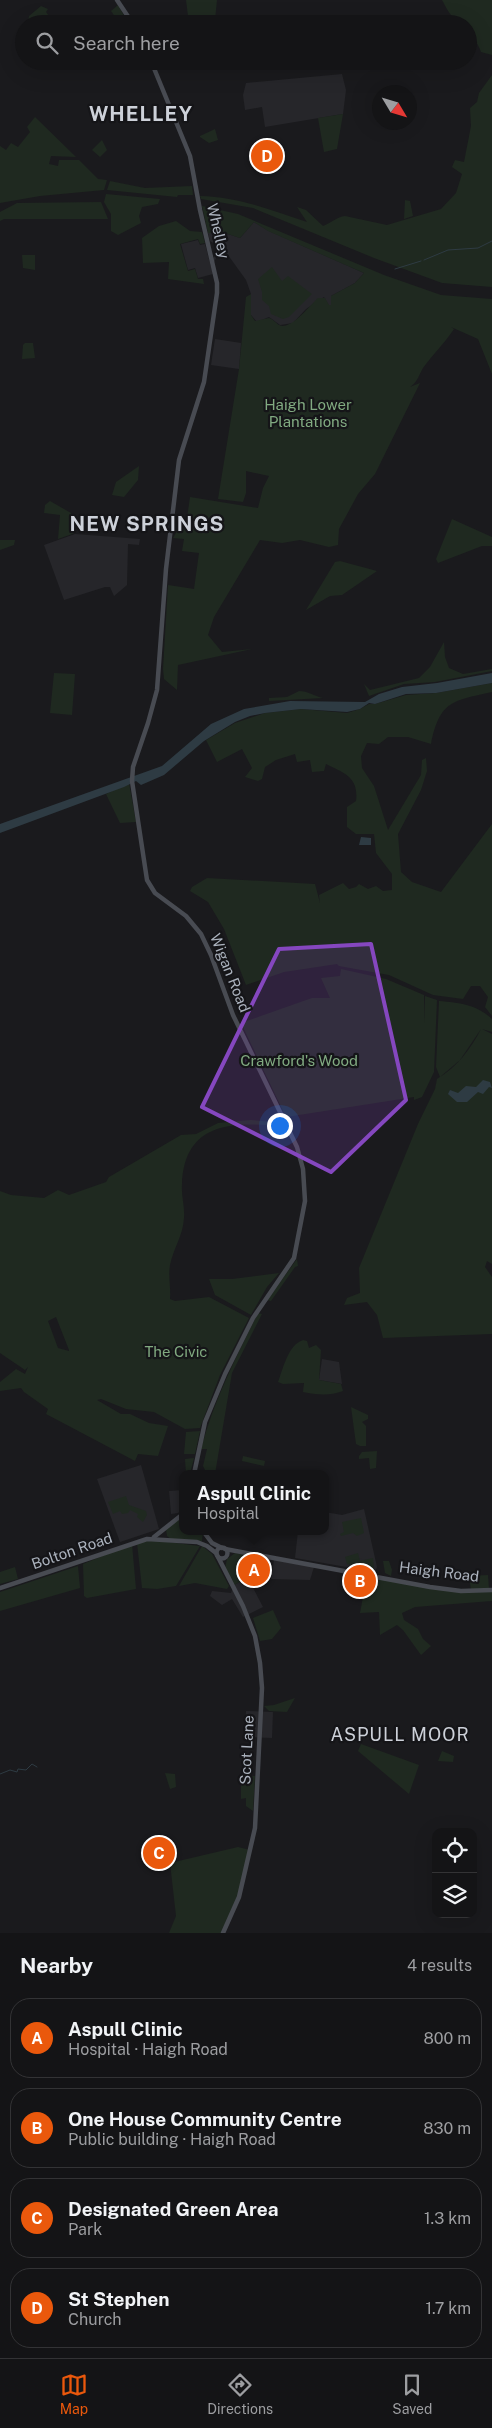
<!DOCTYPE html>
<meta charset="utf-8">
<style>
body{margin:0;font-family:"Public Sans",sans-serif;background:#212123;color:#f1f3f6}
.controls{position:absolute;right:15px;bottom:15px;display:grid;overflow:hidden;border-radius:10px;box-shadow:0 5px 20px #0002}
.controls button{width:45px;height:45px;display:grid;place-items:center;padding:0;border:0;border-bottom:1px solid #333335;background:#141416;color:#f1f3f6;font:25px sans-serif}
.compass{position:absolute;left:372px;top:85px;width:45px;height:45px;border-radius:50%;background:#141416;box-shadow:0 5px 20px #0002;rotate:128deg}
.you{position:absolute;left:279px;top:1125px;width:18px;height:18px;margin:-12px;border:4px solid #fff;border-radius:50%;background:#1a73e8;box-shadow:0 0 0 8px #1a73e833}
.badge{display:grid;place-items:center;width:32px;height:32px;border-radius:50%;background:#ea580c;color:#fff;font-size:16px;font-weight:700}
.pin{position:absolute;translate:-50% -50%;border:2px solid #fff;box-shadow:0 1px 5px #0006}
.popup{position:absolute;left:179px;top:1470px;width:150px;height:65px;box-sizing:border-box;display:grid;place-content:center;border-radius:10px;background:#141416;filter:drop-shadow(0 1px 4px #0005);font-size:16px;white-space:nowrap;color:#9d9ea1}
.popup b{font-size:19px;color:#f1f3f6}
.popup::after{content:'';position:absolute;left:50%;top:100%;margin-left:-10px;border:10px solid transparent;border-top-color:#141416}
.list{margin:0;padding:0;list-style:none}
h2{display:flex;justify-content:space-between;align-items:center;height:65px;margin:0;padding:0 20px;font-size:21px}
h2 small{font-size:16px;font-weight:400;color:#9d9ea1}
.list li{display:grid;grid-template-columns:32px 1fr auto;gap:15px;align-items:center;box-sizing:border-box;height:80px;margin:0 10px 10px;padding:0 10px;border:1px solid #333335;border-radius:20px}
.list b{display:block;font-size:19px;white-space:nowrap}
.list p{margin:0;font-size:16px;white-space:nowrap;color:#9d9ea1}
.list em{font-size:16px;font-style:normal;color:#9d9ea1}
.icon{flex:none;width:28px;height:28px;fill:none;stroke:currentColor;stroke-width:2;stroke-linecap:round;stroke-linejoin:round}
.map{position:relative;flex:none;width:492px;height:1933px;overflow:hidden}
.search{position:absolute;background:#141416;box-shadow:0 5px 20px #0002;left:15px;right:15px;top:15px;height:55px;display:flex;align-items:center;gap:12px;box-sizing:border-box;padding:0 18px;border-radius:28px;color:#9d9ea1;font-size:19px}
.sheet{height:425px;background:#141416}
nav{display:flex;justify-content:space-around;align-items:center;box-sizing:border-box;height:70px;border-top:1px solid #333335;background:#141416;font-size:14px;color:#9d9ea1}
nav a{display:grid;justify-items:center;gap:2px}
nav .on{color:#ea580c}
.map>svg:first-child{display:block}
</style>
<div class="map">
<svg width="492" height="1933" viewBox="0 0 492 1933">
<rect width="100%" height="100%" fill="#1a1a1d"/>
<g fill="#26262a">
<polygon points="342,74 346,90 343,114 265,127 262,107 245,110 243,95 246,83"/>
<polygon points="254,222 269,231 364,273 355,283 331,296 331,305 329,306 324,297 306,309 293,323 280,325 269,317 257,322 251,315 251,294 246,280 228,255 218,253 214,263 213,258 219,250 218,246 210,241 208,233 225,233 240,238"/>
<polygon points="198,240 200,245 205,244 213,274 198,278 195,268 188,270 181,244"/>
<polygon points="215,339 241,343 239,369 211,365"/>
<polygon points="75,534 140,539 139,545 128,544 127,585 114,596 110,587 105,587 64,600 44,545"/>
<polygon points="322,1359 339,1362 342,1384 319,1380"/>
<polygon points="141,1465 159,1529 120,1542 97,1479"/>
<polygon points="183,1490 183,1508 178,1513 171,1514 169,1491"/>
<polygon points="364,1509 377,1567 375,1572 295,1558 298,1531 325,1531 325,1512 342,1515"/>
<polygon points="274,1560 314,1567 310,1580 271,1579"/>
<polygon points="243,1580 249,1580 263,1607 243,1617 232,1599 222,1605 210,1596 212,1591 231,1593 234,1585"/>
<polygon points="246,1711 273,1712 272,1738 245,1737"/>
</g>
<g fill="#1f2920" fill-rule="evenodd">
<polygon points="186,0 217,0 215,20 188,16"/>
<path d="M 442,0 L 492,0 L 492,55 L 481,52 C 478,42 468,32 468,24 C 454,24 448,11 442,0 Z"/>
<polygon points="118,5 127,21 120,24 111,11"/>
<polygon points="41,6 48,9 46,12 55,24 28,22 29,16"/>
<path d="M 492,75 L 492,287 L 442,283 L 374,258 L 253,208 L 201,199 L 200,196 C 239,197 271,210 307,222 L 297,207 L 306,210 L 323,226 C 331,223 337,217 345,216 L 387,225 L 441,209 L 456,193 L 462,174 L 452,167 L 455,160 L 464,162 L 471,126 L 470,108 L 477,102 L 479,93 Z"/>
<polygon points="343,114 337,149 324,152 318,118"/>
<polygon points="35,117 76,157 51,156 49,164 58,166 59,160 79,160 98,179 107,180 104,190 40,196 0,203 0,146 6,150 11,143 18,147 30,132 27,127"/>
<polygon points="215,129 218,140 209,143 200,137 200,136"/>
<polygon points="102,140 107,150 100,157 92,150"/>
<polygon points="110,181 145,188 192,186 193,195 178,195 177,197 107,190"/>
<polygon points="106,194 160,199 158,204 142,207 139,216 141,223 118,235 111,231 111,214 104,202"/>
<polygon points="405,200 410,201 413,216 404,219"/>
<polygon points="101,202 108,219 4,219 0,221 0,212 17,203"/>
<path d="M 202,206 L 238,214 L 384,275 L 441,295 L 492,299 L 492,374 L 478,339 L 451,327 L 454,329 C 445,343 433,354 423,368 C 419,375 417,383 410,387 L 420,383 L 375,474 L 358,494 L 339,529 L 338,545 L 329,547 L 300,540 L 282,543 L 260,540 L 214,617 L 208,635 L 222,652 L 252,649 L 178,665 L 177,690 L 164,679 L 163,669 L 168,585 L 194,589 L 199,553 L 182,551 L 184,539 L 173,538 L 176,533 L 176,523 L 186,525 L 190,497 L 258,508 L 263,488 L 269,476 L 246,471 L 246,493 L 243,502 L 218,499 L 239,369 L 246,297 L 251,294 L 251,315 L 255,321 L 269,318 C 273,319 276,323 279,325 C 291,331 310,305 318,298 L 325,298 L 329,305 L 331,305 L 331,296 L 355,283 L 364,273 L 268,231 L 254,222 L 240,238 L 225,233 L 208,233 Z"/>
<polygon points="176,221 190,231 202,232 205,243 200,244 198,239 180,244 188,271 195,269 198,279 203,279 204,284 168,279 169,262 143,263 142,238 159,226"/>
<polygon points="22,255 35,255 35,270 23,268"/>
<polygon points="272,267 282,281 288,276 312,294 289,317 283,319 271,314 269,306 262,300 262,292 258,279"/>
<polygon points="25,343 33,343 35,358 22,359 23,345"/>
<polygon points="139,466 138,480 124,497 112,495 116,482"/>
<polygon points="50,501 71,513 75,533 58,539 60,515 44,513 45,505"/>
<polygon points="452,519 492,537 492,546 482,546 438,563 436,559"/>
<polygon points="0,540 15,540 14,545 0,550"/>
<polygon points="340,561 377,571 342,595 330,596 306,610 335,562"/>
<polygon points="444,642 445,657 449,668 463,674 492,669 492,671 435,682 404,684 369,696 364,684 370,690 419,678 430,667"/>
<polygon points="54,673 75,674 72,715 50,713"/>
<path d="M 492,683 L 492,692 C 453,701 440,700 431,744 L 408,737 L 388,737 L 379,744 L 367,743 L 361,756 L 362,768 L 374,786 L 388,830 L 421,775 L 422,760 L 426,758 L 427,771 L 421,790 L 398,834 L 401,872 L 412,882 L 441,892 L 492,824 L 492,1016 L 485,1007 L 488,997 L 480,986 L 471,986 L 463,999 L 433,995 L 389,975 L 339,966 L 337,964 L 284,972 L 246,985 L 224,929 L 208,902 L 190,891 L 192,887 L 207,878 L 315,884 L 320,903 L 319,895 L 343,883 L 349,889 L 356,887 L 359,884 L 368,889 L 376,886 L 383,891 L 392,890 L 392,874 L 376,853 L 374,834 L 356,834 L 347,827 L 347,807 L 356,801 C 359,777 344,773 326,764 L 324,771 L 312,772 L 310,760 L 297,762 L 295,754 L 276,760 L 265,767 L 262,779 L 258,781 L 245,777 L 252,768 L 242,749 L 217,762 L 206,740 L 235,723 L 265,713 L 301,709 L 347,713 L 360,709 L 369,704 L 375,704 L 406,695 L 436,693 Z"/>
<path d="M 299,691 C 308,691 314,696 323,698 L 269,701 L 269,698 L 287,697 Z"/>
<polygon points="129,783 136,822 120,823 106,794"/>
<polygon points="341,969 386,979 424,995 424,1024 425,996 437,1000 434,1072 422,1097 414,1100 414,1097 286,1117 241,1023 312,998 330,998 321,978 340,976"/>
<path d="M 439,1001 C 460,1003 476,1004 492,1019 L 492,1032 L 482,1029 L 492,1034 L 492,1264 L 487,1261 L 485,1267 L 492,1277 L 492,1334 L 383,1338 L 377,1315 L 367,1302 L 344,1305 L 347,1298 L 360,1293 L 359,1268 L 418,1124 L 435,1089 L 437,1079 C 458,1066 470,1050 481,1029 L 460,1060 L 440,1077 L 436,1067 Z"/>
<path d="M 251,1120 L 272,1122 L 282,1126 C 233,1122 185,1121 182,1184 C 181,1196 185,1207 184,1218 C 183,1236 173,1249 170,1265 C 168,1276 171,1288 170,1299 L 175,1301 L 209,1297 L 249,1318 L 220,1375 L 200,1428 L 185,1429 L 154,1412 L 126,1409 L 101,1399 L 97,1400 L 121,1414 L 130,1414 L 149,1423 L 168,1426 L 158,1456 L 138,1454 L 135,1461 L 46,1414 L 48,1409 L 24,1392 L 21,1388 L 0,1391 L 0,1382 L 16,1369 L 25,1374 L 28,1367 L 25,1370 L 0,1353 L 0,1191 L 11,1195 L 44,1198 L 58,1190 L 69,1195 L 106,1182 L 109,1177 L 181,1135 L 196,1134 L 218,1123 ZM 56,1317 L 69,1350 L 69,1351 L 58,1348 L 48,1321 Z"/>
<polygon points="297,1259 298,1266 295,1267 271,1301 267,1300"/>
<polygon points="279,1273 267,1287 251,1315 215,1295 209,1279 232,1279"/>
<path d="M 258,1313 L 262,1314 L 232,1373 L 215,1474 L 207,1474 L 203,1466 L 207,1449 L 201,1449 C 214,1400 236,1357 258,1313 Z"/>
<path d="M 303,1340 L 307,1341 L 309,1348 L 316,1345 L 321,1350 L 319,1380 L 341,1384 L 343,1391 C 330,1396 317,1395 303,1392 L 304,1383 L 283,1384 L 278,1382 C 283,1369 288,1345 303,1340 Z"/>
<polygon points="351,1407 368,1415 368,1419 362,1422 366,1426 366,1446 360,1446 356,1444"/>
<polygon points="200,1431 195,1454 184,1454 186,1432"/>
<polygon points="377,1451 376,1468 370,1469 369,1458 359,1459 359,1456 362,1452"/>
<polygon points="243,1456 265,1461 264,1466 242,1461"/>
<polygon points="194,1458 190,1474 186,1474 185,1459"/>
<polygon points="126,1496 129,1505 146,1511 147,1515 143,1522 137,1517 138,1514 130,1510 128,1513 122,1514 120,1511 113,1514 108,1502"/>
<polygon points="183,1514 182,1532 203,1531 202,1541 171,1539 167,1536 166,1529"/>
<polygon points="361,1518 364,1533 357,1536 353,1533 341,1536 340,1534 344,1532 342,1522"/>
<polygon points="152,1540 200,1546 176,1586 157,1589 142,1588 137,1543"/>
<polygon points="132,1544 136,1589 87,1598 84,1596 83,1564"/>
<polygon points="202,1546 212,1554 229,1586 227,1589 195,1583 179,1586"/>
<polygon points="235,1553 266,1559 262,1578 259,1575 262,1565 258,1564 258,1561 251,1559 248,1563 245,1579 234,1585 225,1568 227,1559"/>
<polygon points="358,1553 360,1561 373,1558 374,1570 347,1564 345,1557"/>
<polygon points="389,1561 392,1570 391,1576 385,1573 383,1561"/>
<polygon points="78,1566 80,1588 0,1611 0,1592"/>
<polygon points="15,1567 18,1579 0,1584 0,1572"/>
<polygon points="367,1575 430,1587 492,1592 492,1601 415,1607 402,1613 404,1620 418,1629 423,1639 431,1646 421,1655 403,1630 397,1625 380,1635 379,1612 360,1613"/>
<polygon points="488,1575 489,1589 471,1590 469,1576"/>
<polygon points="273,1610 281,1628 272,1639 260,1641 253,1618"/>
<polygon points="295,1698 287,1712 269,1711 264,1706 274,1705"/>
<polygon points="361,1744 419,1765 409,1794 358,1751"/>
<polygon points="442,1751 454,1756 453,1762 438,1761"/>
<polygon points="165,1773 175,1774 176,1787 170,1789"/>
<polygon points="250,1776 255,1776 253,1811 246,1806 246,1798 241,1799 241,1780"/>
<polygon points="152,1847 162,1848 167,1857 157,1859 149,1849"/>
<polygon points="238,1847 250,1850 238,1899 223,1933 169,1933 176,1916 170,1863"/>
</g>
<g fill="#2e3b43">
<polygon points="492,673 492,683 436,693 406,694 375,704 369,703 360,709 347,712 301,709 265,713 250,716 235,722 204,741 164,775 141,785 136,781 124,787 0,833 0,824 162,766 211,724 244,709 290,701 365,702 379,694 402,687 437,683"/>
<polygon points="361,837 371,838 371,845 359,845"/>
<polygon points="483,1080 490,1082 492,1088 489,1087 483,1094 478,1092 467,1102 457,1102 448,1094 450,1090 458,1093 466,1086 476,1087"/>
</g>
<g fill="none" stroke-linecap="round" stroke-linejoin="round">
<g stroke="#2e3b43" stroke-width="1">
<polyline points="424,260 448,250 478,248 492,241"/>
<polyline points="395,269 421,261"/>
<polyline points="0,1774 10,1770 17,1772 18,1769 26,1770 32,1764 37,1767"/>
</g>
<g stroke="#484b52" stroke-width="4.5">
<polyline points="117,0 133,24"/>
<polyline points="151,61 190,156 200,210 217,283 217,293 204,382 179,460 166,569 157,690 148,723 133,767 132,781 147,880 155,893 186,916 201,934 211,955 233,1015 297,1147 303,1169 305,1201 294,1258 253,1318 225,1374 205,1422 194,1474"/>
<polyline points="203,1531 212,1543 222,1548"/>
<polyline points="154,1537 183,1514"/>
<circle cx="222" cy="1553" r="5.5"/>
<polyline points="225,1549 430,1587 461,1591 492,1590"/>
<polyline points="217,1555 243,1606 255,1636 260,1663 262,1688 255,1828 239,1897 223,1933"/>
<polyline points="0,1588 147,1539 197,1542 207,1546 216,1553"/>
</g>
</g>
<path fill="#8547bf" fill-opacity="0.2" stroke="#8547bf" stroke-width="4" stroke-linejoin="round" d="M 371,944 L 406,1100 L 331,1172 L 202,1107 L 279,949 Z"/>
<g text-anchor="middle" stroke-width="4.5" stroke-linejoin="round" paint-order="stroke">
<g font-size="15" fill="#abb2bd" stroke="#151518">
<text transform="translate(218 231) rotate(77)" y="5">Whelley</text>
<text transform="translate(230 973) rotate(68)" y="5">Wigan Road</text>
<text transform="translate(72 1551) rotate(-19)" y="5">Bolton Road</text>
<text transform="translate(439 1572) rotate(7)" y="5">Haigh Road</text>
<text transform="translate(247 1750) rotate(-87)" y="5">Scot Lane</text>
</g>
<g font-size="15" fill="#81aa81" stroke="#151518">
<text x="308" y="410">Haigh Lower<tspan x="308" dy="17">Plantations</tspan></text>
<text x="299" y="1066">Crawford's Wood</text>
<text x="176" y="1357">The Civic</text>
</g>
<g font-size="18" letter-spacing="1" fill="#cdd1d9" stroke="#151518">
<text x="400" y="1741">ASPULL MOOR</text>
</g>
<g font-size="20" font-weight="bold" letter-spacing="1" fill="#cdd1d9" stroke="#151518">
<text x="141" y="121">WHELLEY</text>
<text x="147" y="531">NEW SPRINGS</text>
</g>
</g>
</svg>
<div class="controls">
<button><svg class="icon" aria-label="locate" viewBox="0 0 24 24"><circle cx="12" cy="12" r="6"/><path d="M12 2v4M12 18v4M2 12h4M18 12h4"/></svg></button>
<button><svg class="icon" aria-label="layers" viewBox="0 0 24 24"><path d="M12 4l9 5-9 5-9-5zM3 14l9 5 9-5"/></svg></button>
</div>
<svg class="compass" viewBox="-18 -18 36 36"><path d="M0-13l5 13h-10z" fill="#e53935"/><path d="M0 13l5-13h-10z" fill="#9d9ea1"/></svg>
<div class="you"></div>
<div class="pin badge" style="left:254px;top:1570px">A</div>
<div class="popup"><b>Aspull Clinic</b>Hospital</div>
<div class="pin badge" style="left:360px;top:1581px">B</div>
<div class="pin badge" style="left:159px;top:1853px">C</div>
<div class="pin badge" style="left:267px;top:156px">D</div>
<div class="search"><svg class="icon" aria-label="search" viewBox="0 0 24 24"><circle cx="10" cy="10" r="6"/><path d="M15 15l6 6"/></svg>Search here</div>
</div>
<section class="sheet">
<h2>Nearby<small>4 results</small></h2>
<ul class="list">
<li><span class="badge">A</span><div><b>Aspull Clinic</b><p>Hospital · Haigh Road</p></div><em>800 m</em></li>
<li><span class="badge">B</span><div><b>One House Community Centre</b><p>Public building · Haigh Road</p></div><em>830 m</em></li>
<li><span class="badge">C</span><div><b>Designated Green Area</b><p>Park</p></div><em>1.3 km</em></li>
<li><span class="badge">D</span><div><b>St Stephen</b><p>Church</p></div><em>1.7 km</em></li>
</ul>
</section>
<nav>
<a class="on"><svg class="icon" aria-label="map" viewBox="0 0 24 24"><path d="M3 6l6-2 6 2 6-2v14l-6 2-6-2-6 2zM9 4v14M15 6v14"/></svg>Map</a>
<a><svg class="icon" aria-label="directions" viewBox="0 0 24 24"><path d="M12 3l9 9-9 9-9-9zM9 14v-3h6M13 9l2 2-2 2"/></svg>Directions</a>
<a><svg class="icon" aria-label="saved" viewBox="0 0 24 24"><path d="M7 4h10v16l-5-4-5 4z"/></svg>Saved</a>
</nav>
